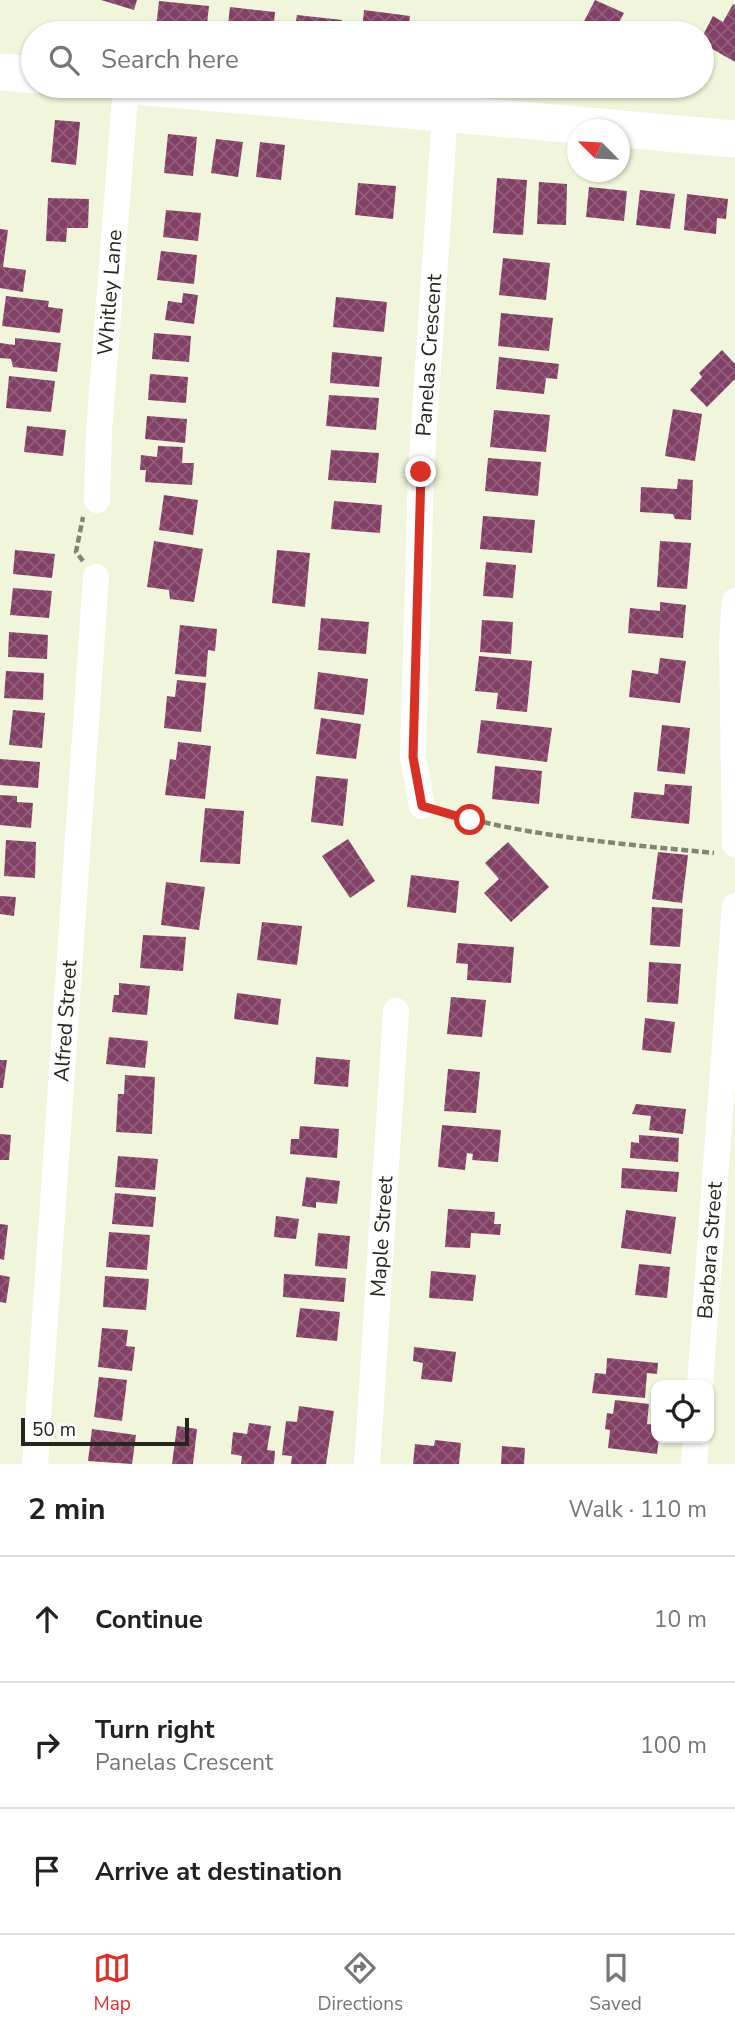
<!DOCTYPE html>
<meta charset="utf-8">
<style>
body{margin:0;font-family:"Nunito Sans",sans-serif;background:#f6f6f6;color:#222}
.controls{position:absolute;right:21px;bottom:21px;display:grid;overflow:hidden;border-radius:14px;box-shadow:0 2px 5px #0004}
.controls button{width:63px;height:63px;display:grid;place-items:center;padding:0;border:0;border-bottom:2px solid #e0e0e0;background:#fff;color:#222;font:35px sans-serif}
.compass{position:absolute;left:567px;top:119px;width:63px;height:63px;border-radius:50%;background:#fff;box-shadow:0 2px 5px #0004;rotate:294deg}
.scale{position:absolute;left:21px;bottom:18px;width:168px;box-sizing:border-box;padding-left:7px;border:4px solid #25261d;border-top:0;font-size:19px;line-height:24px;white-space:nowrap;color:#25261d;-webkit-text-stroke:5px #fff;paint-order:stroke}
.stop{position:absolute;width:21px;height:21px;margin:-16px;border:5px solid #d93025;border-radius:50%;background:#fff}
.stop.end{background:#d93025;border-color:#fff;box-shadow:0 2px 7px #0008}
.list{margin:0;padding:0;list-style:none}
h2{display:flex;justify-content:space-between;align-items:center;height:91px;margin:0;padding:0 28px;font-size:30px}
h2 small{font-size:23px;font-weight:400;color:#767676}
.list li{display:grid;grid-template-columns:46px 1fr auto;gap:21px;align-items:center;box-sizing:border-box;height:126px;padding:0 28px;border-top:2px solid #e0e0e0}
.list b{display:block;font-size:26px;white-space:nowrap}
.list p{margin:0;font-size:23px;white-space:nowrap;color:#767676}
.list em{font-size:23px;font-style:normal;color:#767676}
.icon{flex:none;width:38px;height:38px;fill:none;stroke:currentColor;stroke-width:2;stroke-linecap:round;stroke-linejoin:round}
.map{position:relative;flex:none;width:735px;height:1464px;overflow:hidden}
.search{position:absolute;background:#fff;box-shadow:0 2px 5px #0004;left:21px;right:21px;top:21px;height:77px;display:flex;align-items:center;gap:18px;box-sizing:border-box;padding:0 24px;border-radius:38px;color:#767676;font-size:26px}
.sheet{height:469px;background:#fff}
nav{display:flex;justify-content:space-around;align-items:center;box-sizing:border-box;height:98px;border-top:2px solid #e0e0e0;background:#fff;font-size:19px;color:#767676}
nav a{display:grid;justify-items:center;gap:4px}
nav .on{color:#d93025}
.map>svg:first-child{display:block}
</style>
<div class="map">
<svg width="735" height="1464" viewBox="0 0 735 1464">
<defs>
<pattern id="building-cross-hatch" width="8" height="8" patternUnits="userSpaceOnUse" patternTransform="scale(1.75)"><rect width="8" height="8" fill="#833f65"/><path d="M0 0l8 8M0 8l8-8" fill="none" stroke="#925f7a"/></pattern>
</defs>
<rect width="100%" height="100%" fill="#f0f5db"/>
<g fill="url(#building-cross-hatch)">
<polygon points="101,0 137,0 134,10"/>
<polygon points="595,0 624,13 613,33 578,33"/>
<polygon points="159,1 209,6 206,33 156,28"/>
<polygon points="733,4 735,5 735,62 702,43 702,37 713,16 723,22"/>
<polygon points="230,7 275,12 273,33 227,33"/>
<polygon points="364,10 410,16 408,33 362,33"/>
<polygon points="297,15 342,20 340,33 294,33"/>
<polygon points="644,23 678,32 678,33 641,33"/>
<polygon points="432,27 476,31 476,33 431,33"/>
<polygon points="55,120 80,122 76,165 51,162"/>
<polygon points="168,134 197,137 193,176 164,173"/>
<polygon points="216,139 243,142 238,177 211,173"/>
<polygon points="260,142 285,145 281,180 256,177"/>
<polygon points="497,178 527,180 523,235 493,233"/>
<polygon points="539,182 567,184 566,225 537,224"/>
<polygon points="358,183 396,186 393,219 355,215"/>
<polygon points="589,187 627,191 624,221 586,217"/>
<polygon points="640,190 675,194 670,229 636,225"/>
<polygon points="687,194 728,199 726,219 717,218 716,234 684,230"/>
<polygon points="48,198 89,199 88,228 67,228 66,242 46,241"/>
<polygon points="166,210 201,213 198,241 163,237"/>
<polygon points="0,229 8,230 3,267 26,270 23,292 0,288"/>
<polygon points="161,251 197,255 194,284 157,280"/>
<polygon points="503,258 550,263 546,300 499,295"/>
<polygon points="183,293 198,295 194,324 165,320 168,301 182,303"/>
<polygon points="6,296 49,301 48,307 63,309 60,333 2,326"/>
<polygon points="336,297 387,302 384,332 333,327"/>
<polygon points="501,313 553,318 549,351 498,346"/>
<polygon points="154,333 191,336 189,362 152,359"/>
<polygon points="15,338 61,343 57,372 13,367 11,359 0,358 0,343 15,345"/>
<polygon points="722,350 735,364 735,379 707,407 690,390 702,377 699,373"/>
<polygon points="332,352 382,357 379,387 330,383"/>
<polygon points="499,357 559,364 557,379 546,378 544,394 496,389"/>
<polygon points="150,374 188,377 186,403 148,400"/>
<polygon points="9,376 55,381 51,412 6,408"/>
<polygon points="329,395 379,398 376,430 326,426"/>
<polygon points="673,409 702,414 695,461 665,456"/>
<polygon points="494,410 550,415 546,452 490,447"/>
<polygon points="147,416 187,419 185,443 145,439"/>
<polygon points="27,426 66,430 63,456 24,452"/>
<polygon points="158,446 183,447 182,463 194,463 192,485 145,482 146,470 140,470 141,455 157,457"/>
<polygon points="331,450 379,453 376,483 328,480"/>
<polygon points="488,458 541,462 538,496 485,491"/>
<polygon points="678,479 693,480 691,520 675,519 673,514 640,512 641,487 677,489"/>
<polygon points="164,495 198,500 193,535 159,530"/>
<polygon points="334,501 382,505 380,533 331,529"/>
<polygon points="483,516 535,520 532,553 480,549"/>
<polygon points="154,541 203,549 194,602 170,599 169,590 147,587"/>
<polygon points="660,541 691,543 687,589 657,587"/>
<polygon points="15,550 55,554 52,578 13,574"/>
<polygon points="277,550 310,553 305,607 272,603"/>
<polygon points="486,562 516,565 513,598 483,596"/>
<polygon points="13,588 52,591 49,618 10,615"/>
<polygon points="660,602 686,605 683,638 628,633 630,608 660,611"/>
<polygon points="321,618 369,622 366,654 318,650"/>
<polygon points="482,620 513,622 511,654 480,652"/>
<polygon points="180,625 217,629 215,651 208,650 206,677 175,674"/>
<polygon points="9,632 48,635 47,659 8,657"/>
<polygon points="479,656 532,661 527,712 496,709 498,693 475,691"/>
<polygon points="660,658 686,661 680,703 629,697 632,670 658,674"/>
<polygon points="6,671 44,673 43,700 4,698"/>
<polygon points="318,672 368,679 364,715 314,709"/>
<polygon points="177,680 206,683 201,732 164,728 167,696 175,697"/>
<polygon points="13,710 45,713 42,748 9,745"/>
<polygon points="321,718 361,724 356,759 316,754"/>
<polygon points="481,720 552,728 547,762 477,753"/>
<polygon points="662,725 690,728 685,774 657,771"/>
<polygon points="178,742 211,746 205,799 165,795 170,759 176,760"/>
<polygon points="0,759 40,762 38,788 0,785"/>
<polygon points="495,766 542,771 539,804 492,799"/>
<polygon points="316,776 348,779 343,826 311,822"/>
<polygon points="665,784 692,786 689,824 631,818 634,792 664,795"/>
<polygon points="0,795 17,796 17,802 33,803 31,828 0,825"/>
<polygon points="205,808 244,811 240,864 200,862"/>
<polygon points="348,839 375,881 350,898 322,856"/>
<polygon points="6,840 36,842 35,878 4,876"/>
<polygon points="508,842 549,887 511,922 484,893 499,879 485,863"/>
<polygon points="658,852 688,855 682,903 652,899"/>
<polygon points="411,875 459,881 456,913 407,907"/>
<polygon points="166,882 205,887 199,930 161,925"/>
<polygon points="0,896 16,897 14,916 0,914"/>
<polygon points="652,907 683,909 680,947 650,945"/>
<polygon points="262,922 302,926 297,965 257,960"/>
<polygon points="143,935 186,937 183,971 140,968"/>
<polygon points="458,943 514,947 511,983 467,980 468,964 456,963"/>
<polygon points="649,962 681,964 678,1004 647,1002"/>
<polygon points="119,983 150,986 147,1015 112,1012 114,995 119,995"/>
<polygon points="237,993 281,999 278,1025 234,1019"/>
<polygon points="451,997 486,1000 482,1037 447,1034"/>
<polygon points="645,1018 675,1022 671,1053 642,1050"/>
<polygon points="109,1037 148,1041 145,1068 106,1064"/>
<polygon points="316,1057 350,1060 348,1087 314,1084"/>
<polygon points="0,1060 7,1060 3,1088 0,1088"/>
<polygon points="448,1069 480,1072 476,1113 444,1111"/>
<polygon points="125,1075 155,1077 152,1134 116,1132 118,1094 124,1094"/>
<polygon points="636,1104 686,1109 683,1134 649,1130 651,1116 632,1114"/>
<polygon points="442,1125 501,1130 498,1162 472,1160 473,1154 467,1153 465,1170 438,1167"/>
<polygon points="300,1126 339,1129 337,1158 290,1154 291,1139 299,1139"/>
<polygon points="0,1134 11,1135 9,1160 0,1160"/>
<polygon points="639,1135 679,1138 678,1162 630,1158 631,1142 639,1143"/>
<polygon points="118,1156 158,1159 155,1190 115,1187"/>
<polygon points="622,1168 679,1172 677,1192 621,1188"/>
<polygon points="306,1177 340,1181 337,1204 316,1202 316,1208 302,1206"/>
<polygon points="115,1193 156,1197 153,1227 112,1224"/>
<polygon points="448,1209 495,1212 494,1224 501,1224 500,1235 471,1233 470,1248 445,1247"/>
<polygon points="626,1210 676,1217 671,1254 621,1248"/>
<polygon points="276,1216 299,1219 296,1239 274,1237"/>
<polygon points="0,1224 8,1225 4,1260 0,1259"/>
<polygon points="109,1232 150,1235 147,1270 106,1267"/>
<polygon points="318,1233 350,1236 347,1269 315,1266"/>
<polygon points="639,1264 670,1267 667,1298 635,1295"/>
<polygon points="431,1271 476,1275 473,1301 429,1298"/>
<polygon points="284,1274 346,1278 344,1302 283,1297"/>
<polygon points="0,1275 10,1277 6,1303 0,1302"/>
<polygon points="105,1276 149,1279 146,1310 103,1307"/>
<polygon points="300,1308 340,1312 337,1341 296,1337"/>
<polygon points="102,1328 128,1330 126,1346 135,1347 132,1371 98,1367"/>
<polygon points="414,1347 456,1352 452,1382 421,1379 423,1363 413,1361"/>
<polygon points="607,1358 658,1363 657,1374 647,1373 645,1398 592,1393 595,1373 606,1374"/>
<polygon points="99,1377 127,1380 122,1421 94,1417"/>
<polygon points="615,1400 649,1404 647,1424 656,1425 656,1438 659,1438 657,1454 608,1448 610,1430 605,1429 607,1413 613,1414"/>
<polygon points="299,1406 334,1411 326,1464 291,1464 292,1456 282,1455 286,1421 297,1422"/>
<polygon points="249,1423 271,1426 267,1450 275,1451 274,1464 241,1464 242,1456 231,1454 233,1432 247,1434"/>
<polygon points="177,1426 197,1429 193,1464 172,1464"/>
<polygon points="92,1429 136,1435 132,1464 88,1461"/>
<polygon points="435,1440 461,1443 459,1464 413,1464 415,1444 434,1446"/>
<polygon points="502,1446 525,1448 524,1464 501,1464"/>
</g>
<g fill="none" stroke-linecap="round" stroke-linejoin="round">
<g stroke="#828574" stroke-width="4.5" stroke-dasharray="7 3.5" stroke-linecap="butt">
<polyline points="83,561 76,552 83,517"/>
<path d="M 443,812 C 531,837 623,844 714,853"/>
</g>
<g stroke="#fff" stroke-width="26">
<path id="s1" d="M 97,500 L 99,430 L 126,86"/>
<polyline points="735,601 732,642 735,844"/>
<path id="s2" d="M 422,806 L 413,757 L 421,472 L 445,114"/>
<path id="s3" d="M 700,1385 L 735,906"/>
<path id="s4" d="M 35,1464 L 96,577"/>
<path id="s5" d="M 367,1464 L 396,1011"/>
<polyline points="694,1464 696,1438"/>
</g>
<g stroke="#fff" stroke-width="37">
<polyline points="0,72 33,75"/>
<polyline points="136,86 735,139"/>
</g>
</g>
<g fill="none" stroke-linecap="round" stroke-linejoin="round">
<polyline stroke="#d93025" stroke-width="9" points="421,472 413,757 422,806 470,820"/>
</g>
<g text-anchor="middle" stroke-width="7" stroke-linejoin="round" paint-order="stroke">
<g font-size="21" fill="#25261d" stroke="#fff">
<text dy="7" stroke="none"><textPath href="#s1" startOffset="208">Whitley Lane</textPath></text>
<text dy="7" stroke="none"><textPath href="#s2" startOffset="452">Panelas Crescent</textPath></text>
<text dy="7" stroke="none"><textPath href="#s4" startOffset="444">Alfred Street</textPath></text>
<text dy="7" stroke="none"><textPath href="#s5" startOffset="228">Maple Street</textPath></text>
<text dy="7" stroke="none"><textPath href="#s3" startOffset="135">Barbara Street</textPath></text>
</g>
</g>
</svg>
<div class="controls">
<button><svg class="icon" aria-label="locate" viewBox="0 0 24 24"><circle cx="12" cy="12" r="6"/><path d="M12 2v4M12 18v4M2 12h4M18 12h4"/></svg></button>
</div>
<svg class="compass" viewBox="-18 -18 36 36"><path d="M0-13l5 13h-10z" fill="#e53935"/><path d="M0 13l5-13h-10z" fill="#767676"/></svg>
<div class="scale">50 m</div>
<div class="stop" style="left:470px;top:820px"></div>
<div class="stop end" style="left:421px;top:472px"></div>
<div class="search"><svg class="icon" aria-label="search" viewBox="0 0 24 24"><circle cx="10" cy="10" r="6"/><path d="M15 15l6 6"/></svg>Search here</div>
</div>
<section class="sheet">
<h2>2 min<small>Walk · 110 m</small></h2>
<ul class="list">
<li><svg class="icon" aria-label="ahead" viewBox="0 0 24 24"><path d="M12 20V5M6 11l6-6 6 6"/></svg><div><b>Continue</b></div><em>10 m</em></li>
<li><svg class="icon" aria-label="right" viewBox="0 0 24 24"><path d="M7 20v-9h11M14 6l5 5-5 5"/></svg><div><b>Turn right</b><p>Panelas Crescent</p></div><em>100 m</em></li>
<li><svg class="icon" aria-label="arrive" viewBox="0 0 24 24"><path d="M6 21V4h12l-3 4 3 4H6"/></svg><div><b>Arrive at destination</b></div></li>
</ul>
</section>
<nav>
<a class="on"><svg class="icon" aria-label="map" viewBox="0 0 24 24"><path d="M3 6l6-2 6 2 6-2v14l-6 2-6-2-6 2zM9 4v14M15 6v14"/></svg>Map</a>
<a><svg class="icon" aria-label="directions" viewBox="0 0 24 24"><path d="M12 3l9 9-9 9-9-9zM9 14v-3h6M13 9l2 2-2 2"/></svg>Directions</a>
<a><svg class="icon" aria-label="saved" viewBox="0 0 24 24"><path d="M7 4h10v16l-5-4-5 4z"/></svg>Saved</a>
</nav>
